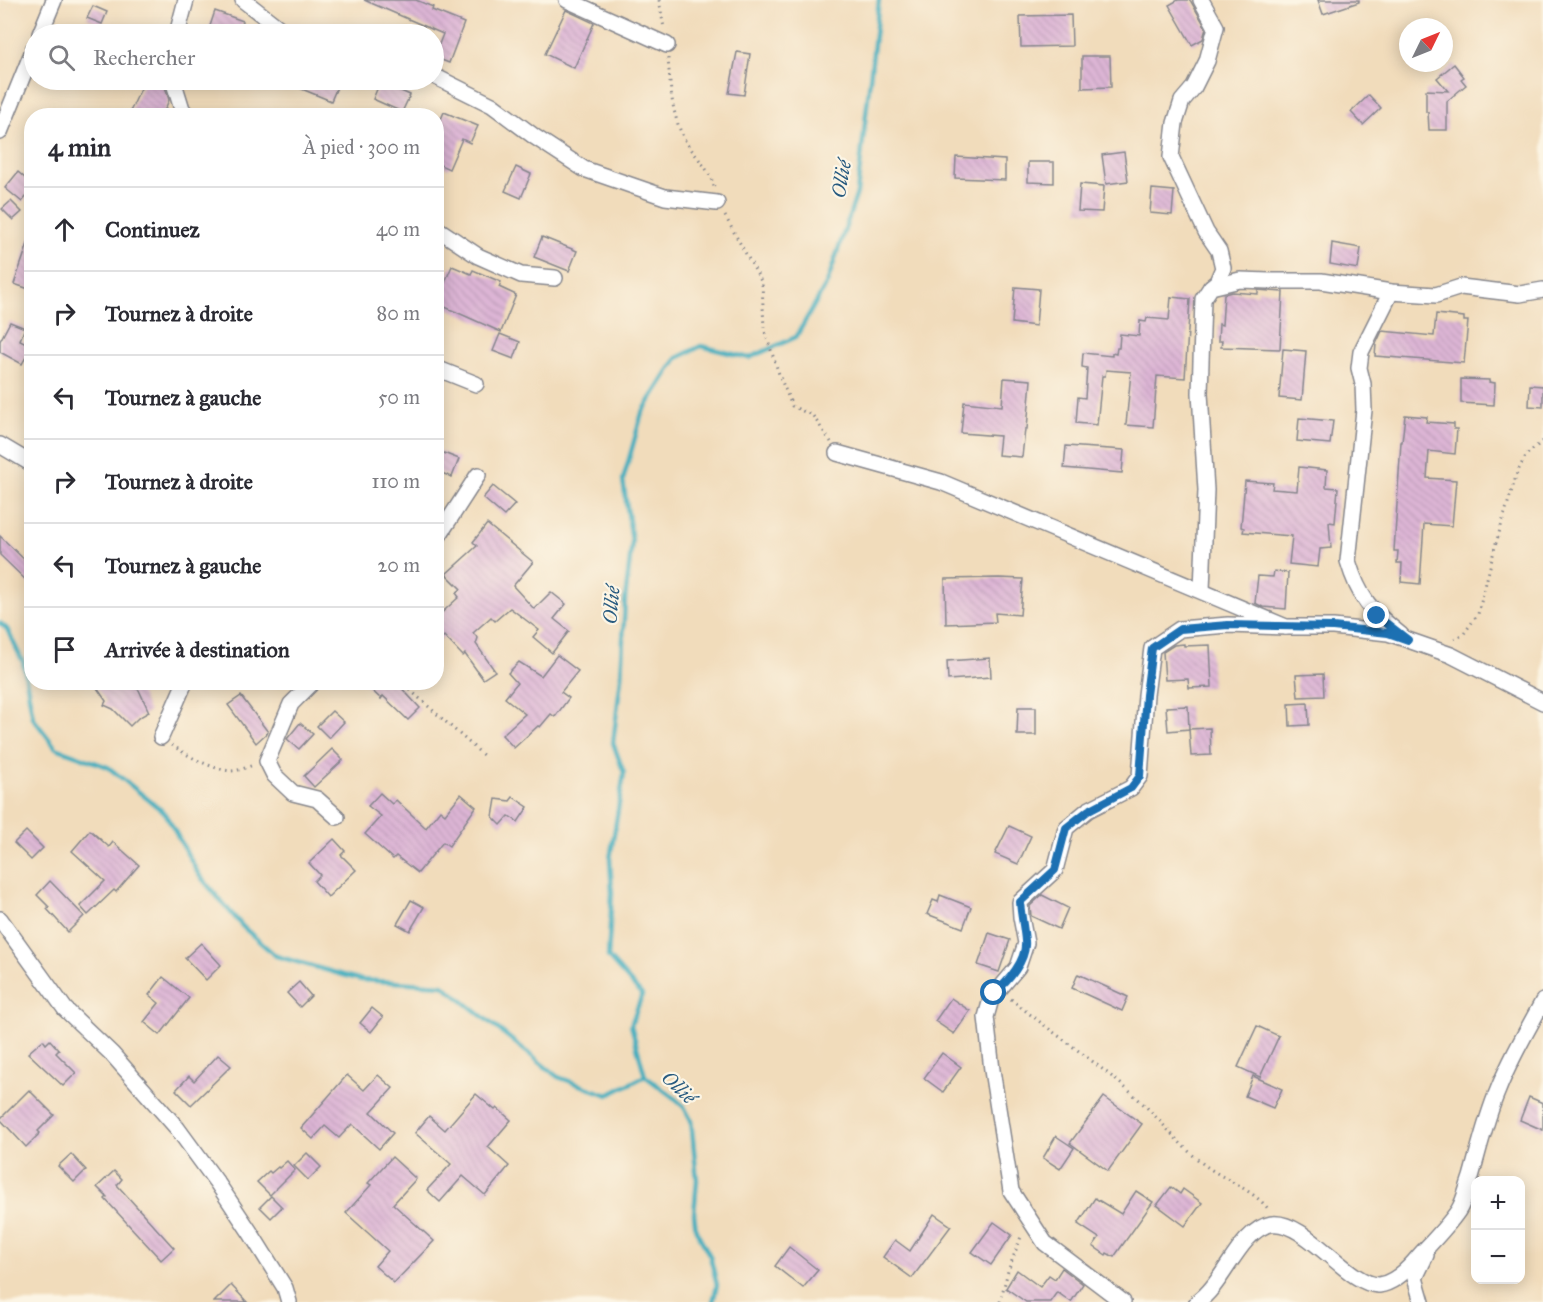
<!DOCTYPE html>
<html lang="fr">
<meta charset="utf-8">
<style>
body{margin:0;font-family:"IM FELL Great Primer",serif;background:#f7f7f7;color:#2b2b33}
.controls{position:absolute;right:18px;bottom:18px;display:grid;overflow:hidden;border-radius:12px;box-shadow:0 3px 15px #0003}
.controls button{width:54px;height:54px;display:grid;place-items:center;padding:0;border:0;border-bottom:2px solid #e1e1e2;background:#fff;color:#2b2b33;font:30px sans-serif}
.compass{position:absolute;left:1399px;top:18px;width:54px;height:54px;border-radius:50%;background:#fff;box-shadow:0 3px 15px #0003;rotate:47deg}
.stop{position:absolute;width:18px;height:18px;margin:-14px;border:4px solid #1f6fb2;border-radius:50%;background:#fff}
.stop.end{background:#1f6fb2;border-color:#fff;box-shadow:0 2px 6px #0008}
.list{margin:0;padding:0;list-style:none}
h2{display:flex;justify-content:space-between;align-items:center;height:78px;margin:0;padding:0 24px;font-size:26px}
h2 small{font-size:20px;font-weight:400;color:#7c7c81}
.list li{display:grid;grid-template-columns:39px 1fr auto;gap:18px;align-items:center;box-sizing:border-box;height:84px;padding:0 24px;border-top:2px solid #e1e1e2}
.list b{display:block;font-size:22px;white-space:nowrap}
.list em{font-size:20px;font-style:normal;color:#7c7c81}
.icon{flex:none;width:33px;height:33px;fill:none;stroke:currentColor;stroke-width:2;stroke-linecap:round;stroke-linejoin:round}
.map{position:relative;flex:none;width:1543px;height:1302px;overflow:hidden}
.search{position:absolute;background:#fff;box-shadow:0 3px 15px #0003;left:24px;top:24px;width:420px;height:66px;display:flex;align-items:center;gap:15px;box-sizing:border-box;padding:0 21px;border-radius:33px;color:#7c7c81;font-size:22px}
.panel{position:absolute;background:#fff;box-shadow:0 3px 15px #0003;left:24px;top:108px;width:420px;height:582px;border-radius:24px}
.map>svg:first-child{display:block}
</style>
<div class="map">
<svg width="1543" height="1302" viewBox="0 0 1543 1302">
<defs>
<pattern id="building-back-hatch" width="6" height="6" patternUnits="userSpaceOnUse" patternTransform="scale(1.5)"><rect width="6" height="6" fill="#ddb5d5"/><path d="M-1 5l2 2M0 0l6 6M5-1l2 2" fill="none" stroke="#bd9cb9"/></pattern>
</defs>
<rect width="100%" height="100%" fill="#fcf5e5"/>
<filter id="ink" filterUnits="userSpaceOnUse"><feTurbulence type="fractalNoise" baseFrequency=".0167" numOctaves="2"/><feDisplacementMap in="SourceGraphic" scale="12" xChannelSelector="R" yChannelSelector="G"/><feConvolveMatrix kernelMatrix="1 2 1 2 8 2 1 2 1" color-interpolation-filters="sRGB"/></filter>
<filter id="wash" filterUnits="userSpaceOnUse"><feTurbulence type="fractalNoise" baseFrequency=".008" numOctaves="4" result="noise"/><feDisplacementMap in="SourceGraphic" scale="24" xChannelSelector="R" yChannelSelector="G"/><feGaussianBlur stdDeviation="1.35" result="paint"/><feColorMatrix in="noise" values="0 0 0 0 0 0 0 0 0 0 0 0 0 0 0 0 0 1.4 0 .05"/><feComposite in="paint" operator="in"/></filter>
<g filter="url(#wash)">
<rect width="100%" height="100%" fill="#f1dcbb"/>
<g fill="none" stroke-linecap="round" stroke-linejoin="round">
<g stroke="#40adbe" stroke-width="4.5">
<polyline points="0,623 7,629 23,662 33,718 56,748 108,767 165,813 199,875 243,927 276,956 361,980 443,985 558,1077 608,1095 645,1076"/>
<polyline points="713,1302 717,1285 710,1256 696,1230 694,1214 697,1180 691,1120 684,1107 673,1097 645,1076 631,1025 642,995 608,957 612,893 610,859 624,773 613,743 621,678 625,600 632,542 623,480 642,413 677,358 701,346 749,358 796,337 827,283 857,193 879,0"/>
</g>
</g>
<g id="blocks">
<g fill="url(#building-back-hatch)">
<polygon points="364,0 416,0 433,7 432,10 464,23 449,63 434,57 443,34"/>
<polygon points="1178,0 1190,0 1206,28 1203,39 1192,45 1169,5"/>
<polygon points="1318,0 1359,0 1359,2 1323,14"/>
<polygon points="93,6 107,12 102,24 87,18"/>
<polygon points="566,10 594,23 574,68 545,54"/>
<polygon points="215,11 243,21 242,25 264,33 264,34 216,34 208,32"/>
<polygon points="1071,15 1072,46 1021,47 1020,16"/>
<polygon points="737,52 750,54 744,95 729,93"/>
<polygon points="1082,56 1110,56 1111,87 1082,88"/>
<polygon points="1454,64 1464,77 1461,79 1466,85 1447,101 1447,130 1429,130 1428,112 1426,112 1426,90 1448,91 1437,78"/>
<polygon points="145,80 165,87 169,100 162,116 128,116"/>
<polygon points="280,80 340,80 331,101"/>
<polygon points="380,82 410,95 402,112 373,99"/>
<polygon points="1369,95 1381,108 1363,125 1351,112"/>
<polygon points="444,112 478,126 470,143 462,139 449,169 436,163 436,131"/>
<polygon points="1124,152 1128,181 1106,184 1102,155"/>
<polygon points="956,157 1005,160 1005,180 955,178"/>
<polygon points="1028,162 1054,162 1054,183 1028,182"/>
<polygon points="516,167 531,174 521,198 505,191"/>
<polygon points="18,172 32,184 32,190 22,202 5,188"/>
<polygon points="1080,184 1104,186 1102,212 1078,211"/>
<polygon points="1152,189 1174,191 1172,215 1150,213"/>
<polygon points="11,201 22,212 13,220 2,209"/>
<polygon points="542,237 577,251 569,271 534,257"/>
<polygon points="30,238 32,238 32,290 14,284"/>
<polygon points="1332,243 1361,248 1358,269 1330,264"/>
<polygon points="452,266 471,274 473,270 501,282 499,287 516,295 501,332 436,303"/>
<polygon points="1015,287 1039,289 1036,326 1012,323"/>
<polygon points="1258,290 1283,292 1280,349 1221,347 1222,341 1218,341 1219,324 1222,325 1224,294 1232,292 1258,294"/>
<polygon points="1171,297 1190,299 1185,378 1157,376 1153,427 1126,425 1131,372 1106,370 1105,376 1102,376 1097,425 1076,423 1078,397 1085,398 1087,368 1082,367 1083,353 1112,356 1112,353 1116,354 1117,348 1119,348 1120,334 1139,336 1140,321 1146,322 1147,318 1169,320"/>
<polygon points="1436,314 1464,317 1464,321 1468,321 1464,363 1375,356 1376,344 1382,331 1434,336"/>
<polygon points="10,322 25,328 20,340 32,346 22,364 0,352 0,341"/>
<polygon points="500,334 520,342 514,359 493,351"/>
<polygon points="1283,349 1306,351 1302,400 1279,398"/>
<polygon points="1004,378 1031,380 1027,429 1025,429 1022,457 998,455 1000,436 961,433 964,402 1002,406"/>
<polygon points="1461,379 1489,380 1489,382 1495,383 1494,405 1461,403"/>
<polygon points="1530,385 1543,386 1543,407 1529,406"/>
<polygon points="1405,415 1427,417 1426,422 1454,424 1454,429 1457,429 1455,454 1429,451 1427,478 1456,480 1452,526 1424,524 1420,584 1401,582 1402,563 1397,563 1398,551 1394,551 1401,442 1402,442"/>
<polygon points="1299,418 1333,421 1330,444 1297,441"/>
<polygon points="1066,446 1124,450 1122,473 1064,468"/>
<polygon points="436,450 459,459 452,477 436,471"/>
<polygon points="1299,467 1327,470 1326,487 1338,488 1335,523 1329,522 1331,548 1320,549 1318,567 1289,564 1292,536 1243,532 1244,528 1241,527 1245,481 1273,483 1272,489 1297,491"/>
<polygon points="493,486 515,504 504,516 483,498"/>
<polygon points="487,524 533,562 513,586 534,609 551,592 566,604 554,619 569,631 552,653 533,637 539,630 510,608 495,621 491,617 473,633 478,638 476,644 495,671 483,679 465,654 463,656 444,636 436,644 436,618 459,597 456,593 461,589 446,574 477,546 473,542"/>
<polygon points="0,536 32,567 32,586 0,555"/>
<polygon points="1274,571 1288,573 1286,609 1263,607 1255,603 1258,576 1273,577"/>
<polygon points="999,578 1023,579 1020,615 995,613 996,622 946,624 945,579"/>
<polygon points="1184,644 1184,646 1210,645 1212,687 1189,688 1188,679 1165,680 1163,652 1174,645"/>
<polygon points="557,655 578,671 561,692 569,698 555,717 551,714 540,727 538,726 514,748 502,735 525,714 505,698 517,683 508,673 519,662 541,676"/>
<polygon points="990,658 991,677 948,680 947,661"/>
<polygon points="1323,674 1324,696 1298,697 1296,675"/>
<polygon points="93,682 122,682 139,690 149,712 138,718 130,726 113,709 104,705 106,701"/>
<polygon points="363,682 396,682 420,708 408,720 383,696 381,699"/>
<polygon points="241,696 268,732 256,743 228,705"/>
<polygon points="1308,703 1309,725 1290,726 1289,704"/>
<polygon points="1188,706 1189,729 1168,731 1166,707"/>
<polygon points="1018,707 1036,707 1036,735 1017,735"/>
<polygon points="332,711 344,722 329,738 317,726"/>
<polygon points="300,723 313,734 299,749 287,739"/>
<polygon points="1210,728 1211,755 1191,756 1189,729"/>
<polygon points="332,749 343,760 314,787 304,776"/>
<polygon points="380,793 392,804 396,800 426,828 440,810 445,814 461,794 476,807 449,846 443,842 418,873 396,856 393,859 365,834 381,816 368,806"/>
<polygon points="513,797 528,807 518,822 509,816 501,825 493,817 496,799 510,801"/>
<polygon points="1009,826 1031,836 1018,864 995,854"/>
<polygon points="90,830 109,847 113,842 139,865 116,892 114,890 88,915 80,906 105,881 72,851"/>
<polygon points="26,831 43,848 31,860 14,843"/>
<polygon points="334,839 345,851 341,855 356,870 328,897 314,881 320,875 309,863"/>
<polygon points="50,881 84,916 68,932 47,909 49,907 37,895"/>
<polygon points="940,895 971,907 963,928 927,914 933,900 938,902"/>
<polygon points="1042,895 1068,908 1059,929 1031,916 1030,906"/>
<polygon points="411,900 424,907 410,931 397,924"/>
<polygon points="989,933 1010,940 999,972 978,965"/>
<polygon points="201,943 221,965 206,980 185,958"/>
<polygon points="1078,974 1128,997 1122,1011 1072,988"/>
<polygon points="163,977 189,998 160,1035 144,1022 159,1003 149,995"/>
<polygon points="299,982 311,996 300,1007 287,993"/>
<polygon points="951,998 970,1011 954,1034 935,1021"/>
<polygon points="372,1008 383,1017 371,1032 360,1023"/>
<polygon points="1257,1026 1279,1036 1260,1077 1238,1067"/>
<polygon points="43,1040 46,1044 50,1040 59,1050 56,1053 76,1073 63,1086 28,1053"/>
<polygon points="942,1053 961,1067 943,1092 924,1078"/>
<polygon points="218,1055 231,1066 191,1105 176,1090 189,1076 194,1081"/>
<polygon points="347,1075 364,1090 378,1075 393,1088 371,1112 393,1133 379,1149 352,1124 339,1138 325,1126 313,1139 301,1128"/>
<polygon points="1253,1076 1282,1089 1273,1108 1245,1096"/>
<polygon points="29,1090 54,1115 38,1131 40,1133 26,1147 0,1119"/>
<polygon points="476,1094 495,1110 497,1108 511,1120 488,1147 509,1166 485,1195 463,1176 440,1202 427,1190 451,1164 415,1133 429,1116 445,1130"/>
<polygon points="1104,1097 1142,1124 1108,1171 1070,1143"/>
<polygon points="1529,1097 1543,1103 1543,1130 1520,1120"/>
<polygon points="1056,1136 1074,1148 1060,1169 1043,1158"/>
<polygon points="307,1153 321,1167 308,1180 294,1166"/>
<polygon points="71,1154 86,1170 74,1182 58,1166"/>
<polygon points="392,1157 416,1179 393,1204 434,1241 394,1283 375,1266 388,1251 346,1213 371,1185 368,1183"/>
<polygon points="287,1161 295,1170 270,1195 257,1182 269,1171 271,1173 278,1167 279,1168"/>
<polygon points="114,1171 122,1179 117,1185 174,1248 161,1260 105,1199 107,1197 97,1187"/>
<polygon points="1171,1187 1180,1194 1183,1189 1202,1203 1185,1226 1157,1205"/>
<polygon points="1136,1191 1153,1202 1114,1257 1107,1253 1106,1255 1093,1246 1099,1238 1078,1224 1095,1198 1121,1214"/>
<polygon points="271,1196 282,1207 271,1218 260,1207"/>
<polygon points="934,1214 951,1226 912,1278 883,1257 895,1240 910,1251"/>
<polygon points="994,1222 1012,1235 991,1265 972,1252"/>
<polygon points="789,1247 818,1270 803,1288 775,1266"/>
<polygon points="1062,1268 1083,1284 1071,1302 1057,1292 1050,1302 1026,1302 1006,1288 1017,1270 1040,1287 1049,1275 1055,1279"/>
<polygon points="231,1285 247,1302 214,1302"/>
</g>
</g>
</g>
<g filter="url(#ink)">
<use href="#blocks" fill-opacity="0" stroke="#86868c" stroke-width="1.5"/>
<g fill="none" stroke-linecap="round" stroke-linejoin="round">
<g stroke="#86868c" stroke-width="18">
<g id="minor">
<polyline points="243,0 284,32 290,34"/>
<polyline points="567,0 667,45"/>
<polyline points="1201,0 1216,27 1207,61 1194,87 1182,101 1175,123 1171,157 1206,232 1219,251 1223,268 1217,282 1211,287"/>
<polyline points="40,34 54,0"/>
<polyline points="177,34 186,0"/>
<polyline points="434,76 492,105 535,137 584,169 665,197 717,203"/>
<polyline points="173,80 182,109 188,116"/>
<polyline points="0,132 34,48"/>
<polyline points="436,228 478,256 521,275 555,278"/>
<path d="M 1391,292 L 1361,352 L 1359,368 L 1363,384 L 1364,410 L 1348,561 C 1359,598 1371,611 1401,635"/>
<polyline points="436,368 476,384"/>
<polyline points="0,445 32,464"/>
<polyline points="837,453 941,482 1286,627 1333,627 1388,633 1451,655 1543,702"/>
<polyline points="436,540 478,475"/>
<polyline points="1202,590 1206,490 1200,393 1203,299 1211,287 1240,280 1269,281 1321,281 1391,292 1436,295 1461,287 1520,294 1543,290"/>
<polyline points="313,682 291,704 267,761 274,775 293,793 317,799 337,817"/>
<polyline points="161,737 185,682"/>
<polyline points="0,919 65,1009 112,1054 177,1128 218,1184 250,1232 285,1288 289,1302"/>
<polyline points="1123,1302 1045,1243 1011,1191 992,1070 986,1017 991,999 1018,967 1026,943 1021,917 1020,902 1055,870 1066,828 1088,810 1131,788 1140,776 1146,695 1152,648 1180,629 1228,625 1286,627"/>
<path d="M 1197,1302 C 1224,1285 1239,1230 1271,1224 C 1304,1218 1350,1287 1379,1285 C 1395,1283 1410,1267 1419,1256 C 1432,1242 1447,1227 1458,1211 C 1464,1202 1467,1188 1471,1177 C 1479,1149 1486,1118 1498,1090 C 1510,1059 1527,1031 1543,1001"/>
<polyline points="1422,1302 1415,1278 1426,1255"/>
</g>
</g>
<g stroke="#86868c" stroke-width="3" stroke-dasharray="1.5 4.5" stroke-linecap="butt">
<polyline points="659,0 664,28"/>
<path d="M 668,58 C 670,82 671,109 681,132 C 689,152 709,165 714,187"/>
<polyline points="725,216 762,283 764,329 780,377 792,406 813,416 831,442"/>
<polyline points="1454,639 1463,635 1478,614 1496,543 1517,473 1526,455 1543,441"/>
<polyline points="401,682 485,757"/>
<path d="M 172,745 C 188,756 211,769 231,771 C 238,771 247,767 254,765"/>
<path d="M 1011,999 C 1052,1033 1097,1062 1137,1098 C 1160,1119 1177,1143 1202,1163 C 1223,1180 1252,1188 1269,1210"/>
<polyline points="1000,1302 1008,1271 1022,1234"/>
</g>
<use href="#minor" stroke="#fff" stroke-width="15"/>
</g>
</g>
<g fill="none" stroke-linecap="round" stroke-linejoin="round" filter="url(#ink)">
<path stroke="#1f6fb2" stroke-width="8" d="M 994,993 C 1008,982 1027,960 1025,941 C 1024,928 1021,915 1020,902 L 1055,870 L 1066,828 L 1089,810 L 1131,788 L 1140,776 L 1146,695 L 1152,648 L 1180,629 L 1228,625 L 1333,627 L 1388,633 L 1408,640 L 1377,616"/>
</g>
<g text-anchor="middle" stroke-width="4.5" stroke-linejoin="round" paint-order="stroke">
<g font-size="20" font-style="italic" fill="#285b80" stroke="#fcf5e5">
<text transform="translate(841 179) rotate(-80)" y="7">Ollié</text>
<text transform="translate(611 605) rotate(-85)" y="7">Ollié</text>
<text transform="translate(679 1087) rotate(44)" y="7">Ollié</text>
</g>
</g>
</svg>
<div class="controls">
<button>+</button>
<button>−</button>
</div>
<svg class="compass" viewBox="-18 -18 36 36"><path d="M0-13l5 13h-10z" fill="#e53935"/><path d="M0 13l5-13h-10z" fill="#7c7c81"/></svg>
<div class="stop" style="left:994px;top:993px"></div>
<div class="stop end" style="left:1377px;top:616px"></div>
<div class="search"><svg class="icon" aria-label="search" viewBox="0 0 24 24"><circle cx="10" cy="10" r="6"/><path d="M15 15l6 6"/></svg>Rechercher</div>
<section class="panel">
<h2>4 min<small>À pied · 300 m</small></h2>
<ul class="list">
<li><svg class="icon" aria-label="ahead" viewBox="0 0 24 24"><path d="M12 20V5M6 11l6-6 6 6"/></svg><div><b>Continuez</b></div><em>40 m</em></li>
<li><svg class="icon" aria-label="right" viewBox="0 0 24 24"><path d="M7 20v-9h11M14 6l5 5-5 5"/></svg><div><b>Tournez à droite</b></div><em>80 m</em></li>
<li><svg class="icon" aria-label="left" viewBox="0 0 24 24"><path d="M17 20v-9H6M10 6l-5 5 5 5"/></svg><div><b>Tournez à gauche</b></div><em>50 m</em></li>
<li><svg class="icon" aria-label="right" viewBox="0 0 24 24"><path d="M7 20v-9h11M14 6l5 5-5 5"/></svg><div><b>Tournez à droite</b></div><em>110 m</em></li>
<li><svg class="icon" aria-label="left" viewBox="0 0 24 24"><path d="M17 20v-9H6M10 6l-5 5 5 5"/></svg><div><b>Tournez à gauche</b></div><em>20 m</em></li>
<li><svg class="icon" aria-label="arrive" viewBox="0 0 24 24"><path d="M6 21V4h12l-3 4 3 4H6"/></svg><div><b>Arrivée à destination</b></div></li>
</ul>
</section>
</div>
